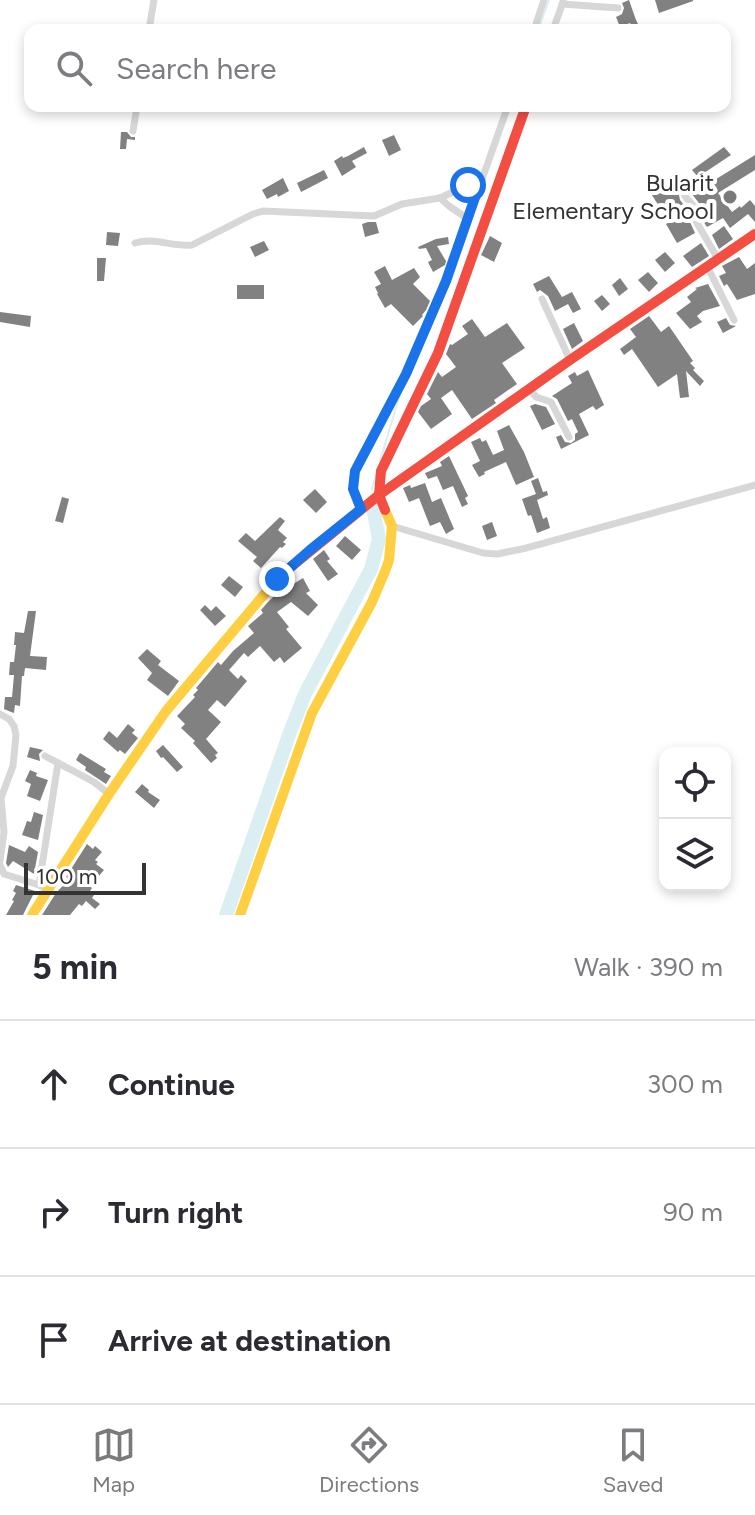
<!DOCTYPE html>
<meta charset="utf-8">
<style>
body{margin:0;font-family:Figtree,sans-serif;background:#f7f7f7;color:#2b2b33}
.controls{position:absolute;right:24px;bottom:24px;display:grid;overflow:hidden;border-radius:16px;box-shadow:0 4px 12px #0003}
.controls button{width:72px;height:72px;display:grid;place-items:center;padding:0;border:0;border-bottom:2px solid #e1e1e2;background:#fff;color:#2b2b33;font:40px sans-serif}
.scale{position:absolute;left:24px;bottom:20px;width:122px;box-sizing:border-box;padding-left:8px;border:4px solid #333;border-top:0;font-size:22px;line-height:28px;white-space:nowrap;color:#333;-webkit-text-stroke:6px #fff;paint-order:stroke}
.stop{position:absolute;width:24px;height:24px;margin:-18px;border:6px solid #1a73e8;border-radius:50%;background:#fff}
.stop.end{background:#1a73e8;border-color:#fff;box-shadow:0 2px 8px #0008}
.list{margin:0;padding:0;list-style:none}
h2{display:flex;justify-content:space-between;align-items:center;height:104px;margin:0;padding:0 32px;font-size:34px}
h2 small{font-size:26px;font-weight:400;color:#7c7c81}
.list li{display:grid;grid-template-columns:52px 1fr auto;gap:24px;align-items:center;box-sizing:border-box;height:128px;padding:0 32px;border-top:2px solid #e1e1e2}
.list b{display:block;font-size:30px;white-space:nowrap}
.list em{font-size:26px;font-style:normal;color:#7c7c81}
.icon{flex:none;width:44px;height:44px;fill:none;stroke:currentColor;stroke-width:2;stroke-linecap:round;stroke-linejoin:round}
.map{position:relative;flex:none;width:755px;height:915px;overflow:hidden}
.search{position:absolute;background:#fff;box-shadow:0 4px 12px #0003;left:24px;right:24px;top:24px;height:88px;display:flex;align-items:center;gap:20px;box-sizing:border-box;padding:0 28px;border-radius:16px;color:#7c7c81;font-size:30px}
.sheet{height:488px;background:#fff}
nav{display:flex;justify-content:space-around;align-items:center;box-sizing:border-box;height:112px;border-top:2px solid #e1e1e2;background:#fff;font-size:22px;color:#7c7c81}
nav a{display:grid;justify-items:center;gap:4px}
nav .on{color:#7a7a7a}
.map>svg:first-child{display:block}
</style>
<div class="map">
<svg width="755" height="915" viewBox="0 0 755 915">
<rect width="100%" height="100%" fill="#fff"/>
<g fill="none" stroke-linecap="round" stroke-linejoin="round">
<g stroke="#dbeff2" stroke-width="2">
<polyline points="538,30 549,0"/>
<polyline points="380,461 401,391"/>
<polyline points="372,489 376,475"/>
</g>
<polyline stroke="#dbeff2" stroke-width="14" points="226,915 290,732 305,694 371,569 379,539 373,508"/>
</g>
<g fill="#818181">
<polygon points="629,0 636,20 641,30 634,30 630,23 620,27 616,17 622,14 624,8 622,3"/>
<polygon points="655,0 693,0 693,1 659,13"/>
<polygon points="121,132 127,132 131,137 135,137 135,140 127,139 126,149 120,149"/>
<polygon points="394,135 401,150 389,156 382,140"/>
<polygon points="364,147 367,153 352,161 356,167 342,176 334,161 342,156 343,158 348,156"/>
<polygon points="724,147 731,155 698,177 692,170"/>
<polygon points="755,155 755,170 718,193 732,212 740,206 741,208 750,200 755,206 755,222 748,214 730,228 723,218 707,227 703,221 706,214 705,211 692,194"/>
<polygon points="324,170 328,178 301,192 297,183"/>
<polygon points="283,178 289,191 278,197 277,194 267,199 262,190"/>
<polygon points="663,184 666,190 675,184 677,188 679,187 682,191 679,195 680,200 692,215 690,222 695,233 677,243 666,224 681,216 674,205 662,211 650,192"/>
<polygon points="368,222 376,222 379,233 365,237 362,224"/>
<polygon points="724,226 733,239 719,249 712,235"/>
<polygon points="107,232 120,233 118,246 106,245"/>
<polygon points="490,236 502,243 494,262 481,255"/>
<polygon points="448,237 449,244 437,246 446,261 445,265 433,272 428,262 432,260 426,248 419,249 418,247 436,239"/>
<polygon points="264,241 269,250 255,257 250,247"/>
<polygon points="701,243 709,256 692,267 683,256"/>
<polygon points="665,252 675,263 665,272 655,260"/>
<polygon points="739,257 747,269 755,263 755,294 737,300 727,284 724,286 719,276 726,273 722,266"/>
<polygon points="97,258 106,258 104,281 97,281"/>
<polygon points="385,266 392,280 414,268 420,277 413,284 430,301 426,310 422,315 423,316 413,326 391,304 385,308 377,294 378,293 375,287 381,284 374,272"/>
<polygon points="648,272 658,283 649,292 638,280"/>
<polygon points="549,276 562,297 572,292 581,309 573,313 568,304 555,311 548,296 540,290 537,292 533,284"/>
<polygon points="620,278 628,289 619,296 612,285"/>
<polygon points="708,284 720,306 703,311 697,316 702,322 690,329 676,313 691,302 687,297 697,289 695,288"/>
<rect x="237" y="285" width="27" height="14"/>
<polygon points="602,295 610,304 602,311 594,301"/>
<polygon points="0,312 31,316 30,327 0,322"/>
<polygon points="649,316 661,332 669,326 693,361 690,363 695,368 693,370 704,381 700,386 686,371 689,397 680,398 677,374 658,387 632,349 624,355 620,349 636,337 630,329"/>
<polygon points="726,318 730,325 736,326 723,333 717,322"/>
<polygon points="472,319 485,337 507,323 525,348 502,363 517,384 494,400 496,403 472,419 452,390 441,398 452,414 431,429 418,412 421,406 431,399 427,394 438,372 442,377 456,367 446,354 450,344 452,345 468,334 462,326"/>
<polygon points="574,323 583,341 572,349 563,329"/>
<polygon points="588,370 604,405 596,410 593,406 579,414 589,435 561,449 556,437 561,435 565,442 571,443 575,440 575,434 578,432 572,419 568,421 557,399 552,396 572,383 568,376 575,372 577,376"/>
<polygon points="535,404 546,407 555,424 542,430 530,406"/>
<polygon points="509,425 524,452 534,477 516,485 506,462 484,472 485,474 479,477 472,465 480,461 471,442 480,438 482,442 486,440 493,455 504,450 497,431"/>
<polygon points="449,456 468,496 465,498 468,504 462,507 453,486 443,490 437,476 428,479 425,473 442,466 440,462"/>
<polygon points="538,478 543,492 547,491 548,495 537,500 543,519 547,517 550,528 537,533 531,515 528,516 522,499 536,494 531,481"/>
<polygon points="425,483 432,502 441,498 454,529 446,534 440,522 430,526 419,498 409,502 403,488 410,485 411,488"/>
<polygon points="315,489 327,502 316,513 303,500"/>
<polygon points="62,497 69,499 63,523 55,521"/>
<polygon points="280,517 285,521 278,530 287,538 283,542 286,544 282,548 280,547 261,568 253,561 257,557 238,541 246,533 255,541"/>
<polygon points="492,522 497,536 487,540 482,526"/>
<polygon points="345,536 361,550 352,560 336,546"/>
<polygon points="324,550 330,559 327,561 338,574 328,581 313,559"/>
<polygon points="229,576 243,587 235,597 221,585"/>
<polygon points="303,578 310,591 306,593 318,605 308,616 291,602 277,612 289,627 286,629 302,648 284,663 280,657 274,662 260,646 248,657 244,653 229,670 238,679 241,675 247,681 225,707 217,700 208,710 221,722 206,739 218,753 215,755 217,758 211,763 193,743 195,741 181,728 185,724 177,716 195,697 193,695 198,690 196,688 218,662 221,665 233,651 254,633 248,626 263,613 261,610 267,603 274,596"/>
<polygon points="205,605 211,611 216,606 226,616 215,626 200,610"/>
<polygon points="28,611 36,611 30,656 47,657 46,670 25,668 24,676 22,676 20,706 15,705 14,713 11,712 4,709 5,697 12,697 14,675 9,675 10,662 14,662 16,645 14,645 15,632 24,633"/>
<polygon points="147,649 161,661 158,665 179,681 168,696 147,680 152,673 138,658"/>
<polygon points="128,724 135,730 132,733 138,738 125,754 120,750 118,752 103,739 109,731 117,738"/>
<polygon points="163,745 183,767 177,772 163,757 161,758 156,751"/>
<polygon points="30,747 43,750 39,754 40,761 27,757"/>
<polygon points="80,753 106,769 104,772 111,776 106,784 85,770 86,767 76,760"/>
<polygon points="30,770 37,773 36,776 48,780 40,801 27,796 31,784 25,781"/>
<polygon points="142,784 149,790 148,792 160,800 154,808 135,792"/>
<polygon points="34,812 43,815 38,840 22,835 27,821 31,822"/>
<polygon points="87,844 93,849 95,846 102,852 95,860 98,862 96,864 104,870 98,877 94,874 87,884 92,888 90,891 94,895 92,898 100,904 95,909 86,901 82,906 79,904 70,915 42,915 56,893 69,879 66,877"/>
<polygon points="9,845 25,852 29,846 38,852 34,874 13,861 8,867 6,863"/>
<polygon points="16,885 35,891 23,915 6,915 14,901 12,900 16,893 13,891"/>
</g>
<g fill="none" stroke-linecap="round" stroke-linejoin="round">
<g stroke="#d7d7d7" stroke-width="7">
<polyline points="562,4 618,8"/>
<polyline points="149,30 154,0"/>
<polyline points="534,30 544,0"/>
<polyline points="553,30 563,2"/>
<polyline points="133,131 137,106"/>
<polyline points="685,196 700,214 696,221 697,223 718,259"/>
<polyline points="440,198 449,206 468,219"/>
<path d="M 135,243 C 154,237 172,247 192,245 L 253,214 L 263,211 L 374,216 L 402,204 L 440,198 L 468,185 L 480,183"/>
<polyline points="707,266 734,320"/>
<polyline points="542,299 570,360"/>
<polyline points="529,388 536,397 551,402 569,437"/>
<polyline points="361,509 353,489 355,471 406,374 446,281 508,106"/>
<polyline points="392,526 483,553 497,554 522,549 755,485"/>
<polyline points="0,714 9,719 14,726 16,735 13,766 1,798 4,832 0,861"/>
<polyline points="45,756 94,782 109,794"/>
<polyline points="0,865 4,874 39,885"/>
<polyline points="47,890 39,885 58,763"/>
</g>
<g stroke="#ffcf43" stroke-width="10">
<polyline points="32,915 109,794 166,711 261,598 287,570"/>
<polyline points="240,915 312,713 372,602 386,569 389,560 392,526 385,510"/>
</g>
<g stroke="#f24e42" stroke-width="10">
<polyline points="385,510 379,495 381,471 438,353 526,106"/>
<polyline points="287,570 379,495 570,360 755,234"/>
</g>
</g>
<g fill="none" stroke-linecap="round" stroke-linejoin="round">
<polyline stroke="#1a73e8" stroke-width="10" points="277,579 310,550 361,509 353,489 355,471 406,374 446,281 480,183 468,185"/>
</g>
<circle fill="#7a7a7a" stroke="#fff" stroke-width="3" cx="730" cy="197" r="8"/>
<g text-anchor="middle" stroke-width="8" stroke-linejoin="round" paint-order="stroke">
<g font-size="24" fill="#333" stroke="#fff" text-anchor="end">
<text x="714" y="191">Bularit<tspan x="714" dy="28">Elementary School</tspan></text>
</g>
</g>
</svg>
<div class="controls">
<button><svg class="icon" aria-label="locate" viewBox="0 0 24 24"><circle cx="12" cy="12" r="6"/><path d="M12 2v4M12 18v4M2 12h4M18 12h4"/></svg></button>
<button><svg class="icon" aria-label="layers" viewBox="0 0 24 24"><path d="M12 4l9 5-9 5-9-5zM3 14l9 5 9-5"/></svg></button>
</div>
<div class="scale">100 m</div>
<div class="stop" style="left:468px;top:185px"></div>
<div class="stop end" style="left:277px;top:579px"></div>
<div class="search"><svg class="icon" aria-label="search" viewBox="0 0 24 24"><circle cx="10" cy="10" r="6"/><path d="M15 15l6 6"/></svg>Search here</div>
</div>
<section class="sheet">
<h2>5 min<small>Walk · 390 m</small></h2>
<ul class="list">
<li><svg class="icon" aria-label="ahead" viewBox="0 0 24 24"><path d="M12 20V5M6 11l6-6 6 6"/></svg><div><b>Continue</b></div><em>300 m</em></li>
<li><svg class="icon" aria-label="right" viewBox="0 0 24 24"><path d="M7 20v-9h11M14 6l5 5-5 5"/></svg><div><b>Turn right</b></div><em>90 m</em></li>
<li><svg class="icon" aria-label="arrive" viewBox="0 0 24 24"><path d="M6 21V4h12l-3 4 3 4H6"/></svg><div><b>Arrive at destination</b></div></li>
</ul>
</section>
<nav>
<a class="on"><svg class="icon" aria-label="map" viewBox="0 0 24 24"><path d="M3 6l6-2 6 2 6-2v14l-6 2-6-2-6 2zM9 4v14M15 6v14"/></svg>Map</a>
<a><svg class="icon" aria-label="directions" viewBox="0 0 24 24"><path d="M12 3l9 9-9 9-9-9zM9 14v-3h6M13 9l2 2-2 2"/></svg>Directions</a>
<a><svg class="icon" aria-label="saved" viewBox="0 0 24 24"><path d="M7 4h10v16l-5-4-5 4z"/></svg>Saved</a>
</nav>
